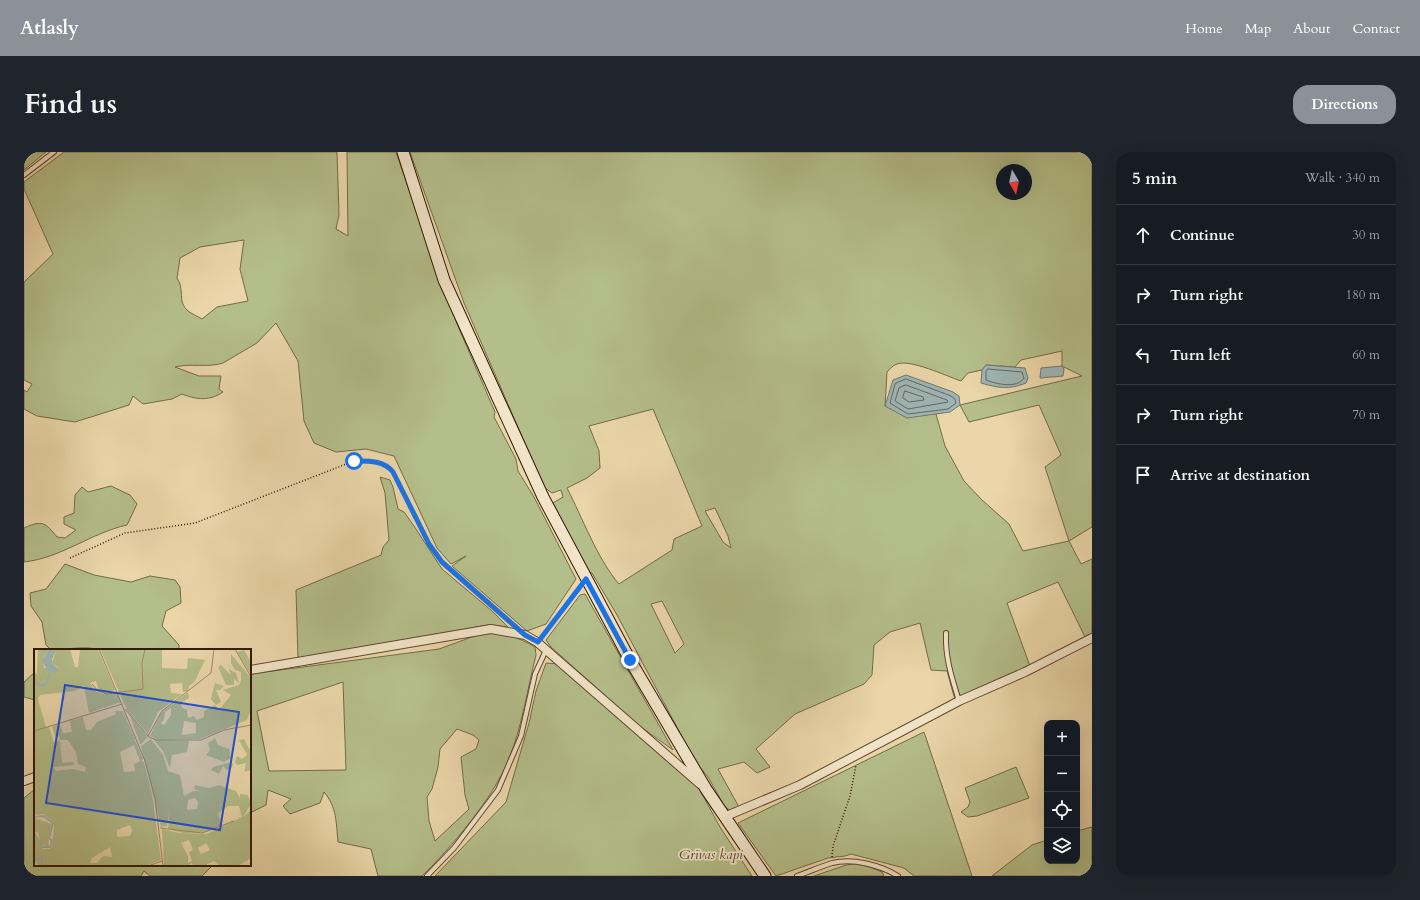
<!DOCTYPE html>
<meta charset="utf-8">
<style>
body{margin:0;font-family:Cardo,serif;background:#20242c;color:#f1f3f6}
.controls{position:absolute;right:12px;bottom:12px;display:grid;overflow:hidden;border-radius:8px;box-shadow:0 4px 16px #0002}
.controls button{width:36px;height:36px;display:grid;place-items:center;padding:0;border:0;border-bottom:1px solid #363941;background:#171b24;color:#f1f3f6;font:20px sans-serif}
.compass{position:absolute;left:972px;top:12px;width:36px;height:36px;border-radius:50%;background:#171b24;box-shadow:0 4px 16px #0002;rotate:171deg}
.stop{position:absolute;width:12px;height:12px;margin:-9px;border:3px solid #1a73e8;border-radius:50%;background:#fff}
.stop.end{background:#1a73e8;border-color:#fff;box-shadow:0 1px 4px #0008}
.list{margin:0;padding:0;list-style:none}
h2{display:flex;justify-content:space-between;align-items:center;height:52px;margin:0;padding:0 16px;font-size:17px}
h2 small{font-size:13px;font-weight:400;color:#9ea1a6}
.list li{display:grid;grid-template-columns:26px 1fr auto;gap:12px;align-items:center;box-sizing:border-box;height:60px;padding:0 16px;border-top:1px solid #363941}
.list b{display:block;font-size:15px;white-space:nowrap}
.list em{font-size:13px;font-style:normal;color:#9ea1a6}
.icon{flex:none;width:22px;height:22px;fill:none;stroke:currentColor;stroke-width:2;stroke-linecap:round;stroke-linejoin:round}
.map{position:relative;flex:none;width:1068px;height:724px;overflow:hidden;border-radius:16px}
header{display:flex;align-items:center;gap:24px;box-sizing:border-box;height:56px;padding:0 20px;background:#8c9099;color:#fff}
header strong{font-size:19px}
nav{display:flex;gap:22px;margin-inline-start:auto;font-size:14px}
.intro{display:flex;align-items:center;justify-content:space-between;box-sizing:border-box;height:96px;padding:0 24px}
h1{margin:0;font-size:28px}
.button{padding:10px 18px;border-radius:16px;background:#8c9099;color:#fff;font-size:14px;font-weight:700}
main{display:flex;gap:24px;padding:0 24px}
aside{flex:1;background:#171b24;border-radius:16px;box-shadow:0 4px 16px #0002}
.map>svg:first-child{display:block}
</style>
<header>
<strong>Atlasly</strong>
<nav><a>Home</a><a>Map</a><a>About</a><a>Contact</a></nav>
</header>
<div class="intro"><h1>Find us</h1><a class="button">Directions</a></div>
<main>
<div class="map">
<svg width="1068" height="724" viewBox="0 0 1068 724">
<rect width="100%" height="100%" fill="#ead6a9"/>
<filter id="stains"><feTurbulence type="fractalNoise" baseFrequency=".005" numOctaves="4"/><feColorMatrix values="0 0 0 0 .2 0 0 0 0 .09 0 0 0 0 .02 0 0 0 .5 -.17"/></filter>
<radialGradient id="worn" r=".72"><stop offset=".6" stop-color="#630" stop-opacity="0"/><stop offset="1" stop-color="#630" stop-opacity=".3"/></radialGradient>
<g fill="#b4be8a" stroke="#746a47" fill-rule="evenodd">
<polygon points="0,0 22,0 0,18"/>
<path d="M 40,0 L 313,0 L 315,63 L 312,77 L 324,84 L 323,0 L 372,0 L 407,103 L 433,172 L 471,260 L 470,265 L 492,307 L 494,319 L 510,345 L 552,427 L 522,472 L 503,479 L 428,414 L 442,404 L 427,412 L 413,396 L 370,304 L 342,297 L 312,300 L 290,291 L 280,269 L 274,209 L 252,171 L 233,191 L 199,211 C 184,216 167,211 151,215 L 175,224 L 197,224 L 195,237 L 199,240 C 186,249 173,248 158,242 L 148,247 L 119,252 L 109,244 L 105,253 L 51,270 L 13,264 L 0,257 L 0,238 L 3,240 L 8,232 L 0,228 L 0,130 L 29,102 L 0,37 L 0,30 ZM 220,88 L 216,117 L 224,149 L 193,155 L 178,167 C 173,164 168,162 164,159 C 153,150 161,137 153,126 L 156,106 L 176,95 Z"/>
<path d="M 386,0 L 1068,0 L 1068,375 L 1045,389 L 1057,412 L 1068,407 L 1068,484 L 1062,487 L 1034,430 L 983,451 L 1006,514 L 931,548 L 923,519 L 907,518 L 896,471 L 866,480 L 850,493 L 848,523 L 840,532 L 771,562 L 732,597 L 746,615 L 733,621 L 720,610 L 694,617 L 715,655 L 706,658 L 701,655 L 684,625 L 671,609 L 593,463 L 568,421 L 563,419 L 529,351 L 539,345 L 537,338 L 528,341 L 520,335 L 440,151 ZM 978,18 L 1002,18 L 1002,42 L 978,42 ZM 1038,199 L 1038,214 L 1058,224 L 936,253 L 945,270 L 1015,253 L 1037,303 L 1021,315 L 1045,389 L 999,399 L 985,372 L 958,348 L 940,329 L 921,294 L 912,262 L 861,254 L 863,220 C 866,217 869,213 873,212 C 887,207 922,224 937,229 L 944,221 L 958,218 L 962,213 L 991,215 L 997,208 ZM 629,257 L 678,374 L 650,387 L 648,398 L 595,432 C 574,408 558,365 543,336 L 563,326 L 576,316 L 575,299 L 565,274 ZM 691,356 L 704,384 L 707,396 L 699,390 L 681,359 ZM 638,449 L 660,492 L 651,501 L 627,452 Z"/>
<polygon points="356,325 366,328 369,335 374,357 380,360 390,374 418,417 468,459 484,475 464,473 274,507 272,438 357,403 359,395 365,388 361,341"/>
<path d="M 87,334 L 106,343 L 113,352 L 103,373 C 67,381 37,406 0,410 L 0,376 C 18,368 21,370 33,385 L 41,386 L 52,378 L 40,372 L 40,365 L 50,361 L 51,343 L 58,335 L 64,340 Z"/>
<path d="M 41,412 L 70,423 L 107,430 L 126,424 L 151,428 L 156,435 L 157,451 L 142,459 L 138,474 L 155,493 L 155,498 L 74,498 C 65,493 39,498 27,498 L 22,493 L 18,470 L 7,454 L 6,441 L 22,437 Z"/>
<polygon points="561,442 649,598 613,572 527,495 522,488 556,443"/>
<path d="M 459,481 C 479,480 494,485 511,495 L 512,503 C 503,538 498,576 484,609 C 469,646 427,696 398,724 L 354,724 L 347,697 L 314,690 C 312,671 313,655 300,640 L 296,651 L 266,662 L 259,654 L 267,647 L 244,638 L 242,653 L 226,661 L 226,522 L 415,497 ZM 319,530 L 322,618 L 245,619 L 233,559 ZM 433,577 L 449,583 L 455,588 L 452,597 L 437,605 L 441,643 L 445,657 L 411,689 L 405,669 L 403,645 L 408,637 L 414,615 L 416,597 Z"/>
<polygon points="522,511 534,512 673,633 696,675 728,724 411,724 482,650 505,571 512,539"/>
<polygon points="11,520 11,548 0,545 0,530"/>
<polygon points="900,580 948,724 890,724 880,716 827,702 821,704 804,706 752,724 714,671"/>
<polygon points="992,615 1005,646 953,664 944,665 937,660 944,655 946,650 941,636"/>
<polygon points="11,637 11,713 189,713 178,724 126,724 120,719 117,724 0,724 0,646"/>
<polygon points="1068,675 1068,724 968,724 1008,693 1023,688 1023,709 1053,709 1053,679"/>
<polygon points="835,711 858,720 860,724 790,724 822,713"/>
</g>
<g fill="#9eb6b5" stroke="#73766e">
<path d="M 962,213 L 1001,216 L 1004,226 L 1002,231 C 985,238 974,236 957,231 L 958,218 Z"/>
<polygon points="1038,214 1040,217 1039,224 1016,226 1017,216"/>
<polygon points="882,223 929,240 935,244 936,253 926,260 883,266 861,254 869,228"/>
</g>
<g fill="none" stroke-linecap="round" stroke-linejoin="round">
<g stroke="#68665c" stroke-width="1">
<path d="M 964,217 L 998,220 L 1000,226 C 993,237 972,232 962,228 L 962,220 Z"/>
<polygon points="882,227 927,244 931,247 932,251 924,257 884,262 866,251 871,232"/>
<polygon points="882,233 923,248 924,250 884,257 871,249 875,236"/>
<polygon points="881,239 899,245 900,248 885,250 879,246"/>
</g>
<g stroke="#61472d" stroke-width="6">
<g id="lane">
<polyline points="0,23 30,0"/>
<path d="M 922,481 C 921,506 928,526 935,549"/>
<polyline points="403,724 430,696 474,638 497,584 511,522 522,498"/>
<path d="M 773,724 C 784,720 796,715 808,711 C 829,706 856,713 874,724"/>
</g>
</g>
<g stroke="#61472d" stroke-width="10">
<g id="street">
<polyline points="226,518 467,477 501,483 513,490 676,632"/>
<polyline points="0,629 11,625"/>
<polyline points="700,665 776,633 935,549 1001,520 1068,486"/>
</g>
</g>
<g stroke="#331704" stroke-width="13">
<polyline id="secondary" points="379,0 420,128 519,345 606,508 682,637 741,724"/>
</g>
<g stroke="#331704" stroke-width="1.5" stroke-dasharray="1 2" stroke-linecap="butt">
<path d="M 46,406 L 101,381 L 171,371 L 330,309 C 344,309 359,308 369,320 L 405,392 L 418,409 L 489,472"/>
<polyline points="518,484 556,435"/>
<polyline points="808,705 809,694 826,644 832,613"/>
</g>
<use href="#lane" stroke="#f1e4c7" stroke-width="4"/>
<use href="#street" stroke="#f1e4c7" stroke-width="8"/>
<use href="#secondary" stroke="#f1e4c7" stroke-width="11"/>
</g>
<g fill="none" stroke-linecap="round" stroke-linejoin="round">
<path stroke="#1a73e8" stroke-width="5" d="M 330,309 C 344,309 359,308 369,320 L 405,392 L 418,410 L 501,483 L 514,490 L 562,427 L 606,508"/>
</g>
<g text-anchor="middle" stroke-width="3.5" stroke-linejoin="round" paint-order="stroke">
<g font-size="14" font-style="italic" fill="#5a492c" stroke="#f1e4c7">
<text x="687" y="707">Grīvas kapi</text>
</g>
</g>
<g transform="translate(10 497)">
<rect width="217" height="217" fill="#ead6a9"/>
<path d="M 4,0 L 36,0 L 41,18 L 44,18 L 46,0 L 64,0 L 81,41 L 71,44 L 65,42 L 62,32 L 56,34 L 61,42 L 68,45 L 82,44 L 87,53 L 55,64 L 50,37 L 40,42 L 6,46 L 4,50 L 12,78 L 15,78 L 20,94 L 26,91 L 25,87 L 21,88 L 18,77 L 26,75 L 29,84 L 38,83 L 36,72 L 49,68 L 52,81 L 57,81 L 63,73 L 82,65 L 81,62 L 89,62 L 109,110 L 107,112 L 110,113 L 118,145 L 127,211 L 111,217 L 5,217 L 0,212 L 0,186 L 9,200 L 15,200 L 18,198 L 20,177 L 20,173 L 9,165 L 0,166 L 0,21 L 3,26 ZM 15,1 L 22,2 L 18,14 L 24,19 L 10,19 L 9,10 ZM 26,91 L 34,91 L 42,103 L 44,115 L 52,118 L 51,123 L 39,120 L 22,122 L 20,118 L 40,116 L 39,113 L 28,114 ZM 100,96 L 106,112 L 100,115 L 101,122 L 90,123 L 86,103 ZM 96,176 L 98,182 L 96,187 L 83,188 L 83,181 ZM 76,198 L 78,208 L 69,207 L 63,214 L 56,214 L 58,209 ZM 66,0 L 128,0 L 128,19 L 153,20 L 154,9 L 171,11 L 161,32 L 155,37 L 154,42 L 149,43 L 148,34 L 136,35 L 137,44 L 148,45 L 124,63 L 114,85 L 93,61 ZM 210,1 L 217,13 L 217,26 L 203,3 ZM 197,5 L 217,29 L 217,61 L 213,71 L 166,90 L 124,91 L 116,87 L 127,64 L 154,43 L 155,49 L 147,54 L 148,59 L 153,61 L 154,69 L 160,67 L 163,71 L 170,68 L 170,62 L 181,56 L 185,61 L 197,46 L 189,41 L 205,36 L 207,32 L 207,23 L 201,21 L 197,14 ZM 137,59 L 137,66 L 130,76 L 127,74 L 130,71 L 131,63 ZM 150,72 L 162,74 L 162,84 L 148,86 ZM 187,16 L 197,26 L 195,20 L 202,24 L 205,34 L 200,30 L 200,36 L 192,36 L 184,18 ZM 181,34 L 190,37 L 186,41 L 182,41 L 187,53 L 182,56 L 177,50 ZM 96,67 L 114,88 L 107,95 L 106,95 ZM 181,89 L 184,96 L 195,100 L 197,109 L 190,113 L 172,106 L 176,101 L 174,94 ZM 117,90 L 129,106 L 134,122 L 146,126 L 150,147 L 159,142 L 166,142 L 160,140 L 161,136 L 175,139 L 185,136 L 202,142 L 206,149 L 206,145 L 214,146 L 217,155 L 209,168 L 217,161 L 217,209 L 204,217 L 186,217 L 180,212 L 173,215 L 173,217 L 159,217 L 158,214 L 152,217 L 130,217 L 128,180 L 145,184 L 173,185 L 208,168 L 205,157 L 194,157 L 184,164 L 187,176 L 173,183 L 150,184 L 134,180 L 136,159 L 133,177 L 127,178 L 107,97 ZM 161,149 L 164,153 L 163,160 L 153,161 L 154,151 ZM 155,191 L 159,201 L 155,203 L 158,212 L 154,214 L 154,207 L 147,194 ZM 172,194 L 176,201 L 167,205 L 164,199 ZM 210,90 L 217,103 L 217,121 L 210,123 L 212,114 L 203,116 L 201,113 L 203,107 L 208,110 L 213,106 L 205,91 ZM 120,91 L 155,92 L 153,103 L 138,106 L 136,119 L 129,102 ZM 194,114 L 199,115 L 198,119 L 193,121 L 189,117 L 185,125 L 177,121 L 179,118 ZM 0,169 L 18,175 L 14,188 L 15,198 L 7,195 L 4,184 L 0,182 Z" fill="#b4be8a" fill-rule="evenodd"/>
<path d="M 15,1 L 22,2 L 18,10 L 18,14 L 24,20 L 21,24 L 14,22 L 8,12 Z" fill="#9eb6b5"/>
<path fill="none" stroke="#9eb6b5" stroke-width="2" d="M 0,30 L 3,35 L 8,37 L 12,35 L 16,24M 0,168 L 9,167 L 19,174 L 15,189 L 18,192 L 16,198 L 9,198 L 0,184M 0,211 L 8,208 L 8,217"/>
<path fill="none" stroke="#a18a67" stroke-width="1" d="M 65,0 L 111,112 L 121,149 L 129,217M 201,0 L 217,28M 58,35 L 64,42 L 73,45 L 109,40 L 108,14 L 111,0M 91,60 L 115,88 L 122,91 L 167,91 L 190,81 L 217,76M 0,82 L 88,55M 114,87 L 128,62 L 177,24 L 180,0M 126,179 L 168,184 L 200,172M 114,217 L 128,212"/>
<path fill="#1d4ed8" fill-opacity="0.15" stroke="#1d4ed8" stroke-width="2" d="M 31,36 L 205,63 L 186,181 L 12,154 Z"/>
<rect width="217" height="217" fill="none" stroke="#331704" stroke-width="2"/>
</g>
<rect width="100%" height="100%" filter="url(#stains)"/>
<rect width="100%" height="100%" fill="url(#worn)"/>
</svg>
<div class="controls">
<button>+</button>
<button>−</button>
<button><svg class="icon" aria-label="locate" viewBox="0 0 24 24"><circle cx="12" cy="12" r="6"/><path d="M12 2v4M12 18v4M2 12h4M18 12h4"/></svg></button>
<button><svg class="icon" aria-label="layers" viewBox="0 0 24 24"><path d="M12 4l9 5-9 5-9-5zM3 14l9 5 9-5"/></svg></button>
</div>
<svg class="compass" viewBox="-18 -18 36 36"><path d="M0-13l5 13h-10z" fill="#e53935"/><path d="M0 13l5-13h-10z" fill="#9ea1a6"/></svg>
<div class="stop" style="left:330px;top:309px"></div>
<div class="stop end" style="left:606px;top:508px"></div>
</div>
<aside>
<h2>5 min<small>Walk · 340 m</small></h2>
<ul class="list">
<li><svg class="icon" aria-label="ahead" viewBox="0 0 24 24"><path d="M12 20V5M6 11l6-6 6 6"/></svg><div><b>Continue</b></div><em>30 m</em></li>
<li><svg class="icon" aria-label="right" viewBox="0 0 24 24"><path d="M7 20v-9h11M14 6l5 5-5 5"/></svg><div><b>Turn right</b></div><em>180 m</em></li>
<li><svg class="icon" aria-label="left" viewBox="0 0 24 24"><path d="M17 20v-9H6M10 6l-5 5 5 5"/></svg><div><b>Turn left</b></div><em>60 m</em></li>
<li><svg class="icon" aria-label="right" viewBox="0 0 24 24"><path d="M7 20v-9h11M14 6l5 5-5 5"/></svg><div><b>Turn right</b></div><em>70 m</em></li>
<li><svg class="icon" aria-label="arrive" viewBox="0 0 24 24"><path d="M6 21V4h12l-3 4 3 4H6"/></svg><div><b>Arrive at destination</b></div></li>
</ul>
</aside>
</main>
